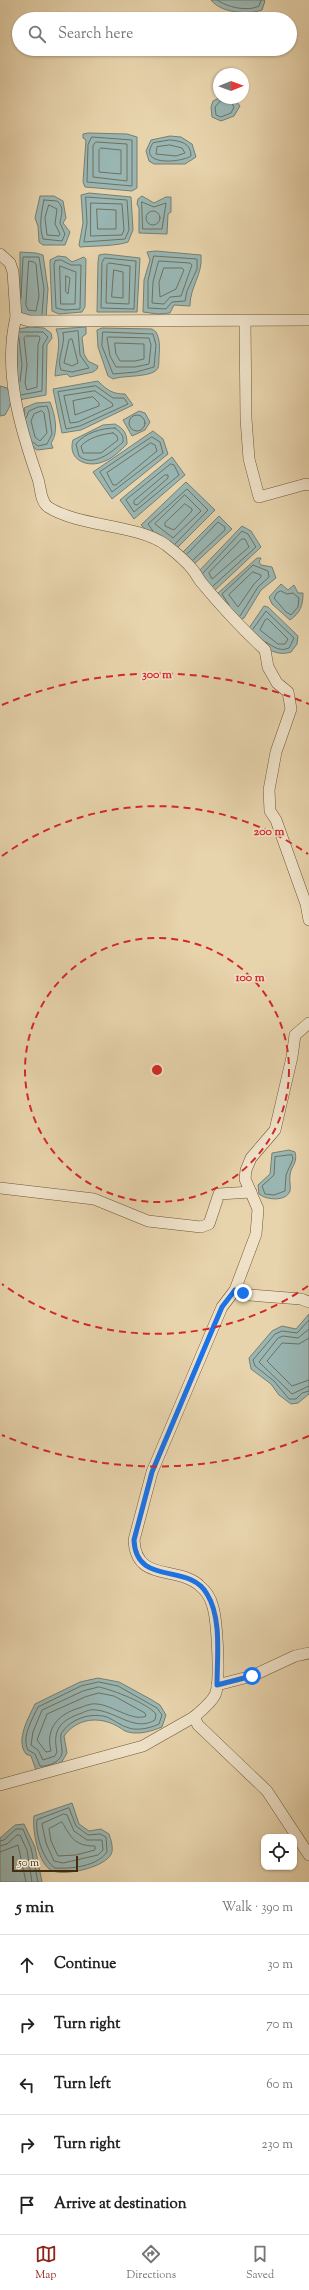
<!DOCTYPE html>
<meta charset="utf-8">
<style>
body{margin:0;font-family:"Sorts Mill Goudy",serif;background:#f6f6f6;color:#222}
.controls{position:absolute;right:12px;bottom:12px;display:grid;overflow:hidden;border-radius:8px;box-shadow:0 1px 3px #0004}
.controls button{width:36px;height:36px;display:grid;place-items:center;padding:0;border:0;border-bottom:1px solid #e0e0e0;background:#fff;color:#222;font:20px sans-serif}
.compass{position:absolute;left:213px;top:68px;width:36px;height:36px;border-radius:50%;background:#fff;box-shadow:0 1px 3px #0004;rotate:89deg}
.scale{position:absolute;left:12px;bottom:10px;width:66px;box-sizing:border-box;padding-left:4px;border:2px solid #462c0b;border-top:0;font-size:11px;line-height:14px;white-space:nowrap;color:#462c0b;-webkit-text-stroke:3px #efe2c9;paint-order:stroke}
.stop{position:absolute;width:12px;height:12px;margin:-9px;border:3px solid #1a73e8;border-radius:50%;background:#fff}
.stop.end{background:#1a73e8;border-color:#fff;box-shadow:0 1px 4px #0008}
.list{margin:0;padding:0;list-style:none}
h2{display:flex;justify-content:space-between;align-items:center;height:52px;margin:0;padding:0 16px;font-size:17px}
h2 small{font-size:13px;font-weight:400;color:#767676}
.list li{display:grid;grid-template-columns:26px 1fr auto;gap:12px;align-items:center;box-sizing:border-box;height:60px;padding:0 16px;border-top:1px solid #e0e0e0}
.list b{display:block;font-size:15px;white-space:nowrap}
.list em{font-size:13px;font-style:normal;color:#767676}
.icon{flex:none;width:22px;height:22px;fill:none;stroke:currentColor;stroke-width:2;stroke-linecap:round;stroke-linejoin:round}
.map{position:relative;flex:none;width:309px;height:1882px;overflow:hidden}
.search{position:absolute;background:#fff;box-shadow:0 1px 3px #0004;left:12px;right:12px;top:12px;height:44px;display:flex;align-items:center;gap:10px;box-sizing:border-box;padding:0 14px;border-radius:22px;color:#767676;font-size:15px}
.sheet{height:352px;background:#fff}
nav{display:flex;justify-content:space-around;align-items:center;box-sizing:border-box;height:56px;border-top:1px solid #e0e0e0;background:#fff;font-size:11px;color:#767676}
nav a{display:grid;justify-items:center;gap:2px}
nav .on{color:#8f2418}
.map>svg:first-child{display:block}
</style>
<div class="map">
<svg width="309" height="1882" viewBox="0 0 309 1882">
<rect width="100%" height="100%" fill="#e7d3ac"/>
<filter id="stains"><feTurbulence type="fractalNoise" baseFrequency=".005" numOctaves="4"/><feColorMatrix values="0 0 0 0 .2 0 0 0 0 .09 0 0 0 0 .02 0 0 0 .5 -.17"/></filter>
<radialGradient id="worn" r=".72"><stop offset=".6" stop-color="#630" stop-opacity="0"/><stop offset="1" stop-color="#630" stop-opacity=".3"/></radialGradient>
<g fill="#99b6b3" stroke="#787f70">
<path d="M 211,0 L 264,0 L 265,1 L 262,10 C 248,15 221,13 211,0 Z"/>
<polygon points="219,98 236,101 240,106 234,116 221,121 212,117 211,107 213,101"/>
<polygon points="88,133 127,134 137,137 137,188 132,191 85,187 83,182 86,140 83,138 83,134"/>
<polygon points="170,136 181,137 192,144 196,157 185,164 154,164 149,161 146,151 151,140"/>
<path d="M 89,193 L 131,197 L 133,230 L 128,242 C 118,246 92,246 80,247 L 79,245 L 83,223 L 81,195 Z"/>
<polygon points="40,196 54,196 63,201 66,218 63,223 70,232 65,245 43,245 39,242 38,226 35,218"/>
<polygon points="142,196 154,203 166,197 171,197 171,212 168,214 167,234 139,233 139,208 137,204 138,199"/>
<path d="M 156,251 L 201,255 C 203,275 190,286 190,306 L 174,305 L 170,313 L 158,314 L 143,312 L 144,280 L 150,260 L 147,252 Z"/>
<polygon points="20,252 36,253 43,255 48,289 46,318 20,316"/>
<polygon points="105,254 140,258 137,312 97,312 98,262 99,255"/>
<polygon points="58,256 66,257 72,262 84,257 86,259 85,307 82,312 59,314 52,311 50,265 50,260"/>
<path d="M 30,327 L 44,328 L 51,333 L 52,338 L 47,345 L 46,395 L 18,400 C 16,377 19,356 14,333 L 18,329 Z"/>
<path d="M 86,327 L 86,334 L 82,337 L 84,354 L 88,361 L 98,366 L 97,369 L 93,372 L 70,377 L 67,374 L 55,376 C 56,359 62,343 56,329 Z"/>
<path d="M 102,328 L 152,329 L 156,332 C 160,340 160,347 159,356 C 159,360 159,365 158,368 C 153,378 123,375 113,379 L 108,376 L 98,347 L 97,330 Z"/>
<path d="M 98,381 C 107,390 112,394 125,394 L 133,405 L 81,430 L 62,433 L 53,389 Z"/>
<path d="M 0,386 L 7,388 C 14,399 11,405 5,415 L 0,416 Z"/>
<path d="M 50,402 C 55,415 59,432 51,443 L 53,448 L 37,450 L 32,446 L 22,415 L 25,414 L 24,408 L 36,403 Z"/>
<polygon points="139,411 145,413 150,422 145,430 132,436 123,420"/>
<path d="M 115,424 C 124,429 127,433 127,444 C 121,450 113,458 105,461 C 88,469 67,460 73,440 L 103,425 Z"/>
<polygon points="153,431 163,439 168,454 112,499 93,472"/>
<polygon points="172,457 185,475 134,519 120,500"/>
<polygon points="186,482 215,510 175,550 151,534 141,525"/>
<polygon points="219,516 232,529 192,566 181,554"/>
<polygon points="242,526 251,531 261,547 213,592 198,572"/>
<polygon points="257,558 261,558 259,562 261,565 272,567 276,578 261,590 244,618 240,620 217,594"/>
<path d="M 281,584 L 288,590 L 294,585 L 298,593 L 303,593 C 303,606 300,613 290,620 L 272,604 L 269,597 Z"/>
<path d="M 264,606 L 268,607 L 298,636 L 297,644 L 291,652 C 273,658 259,643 247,631 Z"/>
<path d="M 289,1150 L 295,1152 C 298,1163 291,1166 290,1175 C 289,1180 291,1186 290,1191 C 286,1202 266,1200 259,1194 L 258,1185 L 270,1174 L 272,1153 Z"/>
<polygon points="309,1314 309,1394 298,1403 291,1404 279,1395 271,1384 251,1369 249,1358 272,1331 282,1326 296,1329"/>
<path d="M 98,1678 L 119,1682 L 152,1700 L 160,1705 L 166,1715 L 162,1727 C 152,1731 139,1735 128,1732 C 124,1731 121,1728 117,1726 C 99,1716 77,1718 64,1736 L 67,1753 L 61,1763 L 36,1770 L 31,1756 L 26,1754 C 15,1740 29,1717 35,1704 L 80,1682 Z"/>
<path d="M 72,1803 L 79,1824 L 89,1831 L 101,1829 L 109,1834 C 111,1840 113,1846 112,1852 C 108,1867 66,1876 53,1871 C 38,1866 32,1829 34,1816 Z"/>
<polygon points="24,1824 35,1847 42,1882 0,1882 0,1838 15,1825"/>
</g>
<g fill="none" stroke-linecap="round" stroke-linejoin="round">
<g stroke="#70715f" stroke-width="1">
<path d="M 217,0 C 227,7 247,12 259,6 L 261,0"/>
<polyline points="223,98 215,107 216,115 221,117 231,113 234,107 229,98"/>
<polygon points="92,137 132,140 132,186 87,182 88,145"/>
<path d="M 170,140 C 181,141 191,143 191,156 C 180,163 137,166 153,143 Z"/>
<polygon points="96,142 127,144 127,181 93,177 93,146"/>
<polygon points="170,145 182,148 185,153 176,156 156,154 157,147"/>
<polygon points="101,148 121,150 121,174 99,172 99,150"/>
<polygon points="86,197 127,200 129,230 125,239 84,242 87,223"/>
<path d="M 44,200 L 57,201 C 65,207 61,216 60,223 L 65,234 L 62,241 L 43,239 C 39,226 41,214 44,200 Z"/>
<polygon points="142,202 154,207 166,203 162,229 143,229"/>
<polygon points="91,203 122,204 124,230 122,235 91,236"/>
<polygon points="49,205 57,209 55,224 60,234 59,236 47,235 45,218"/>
<polygon points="97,209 116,210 116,229 98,229"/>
<circle cx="153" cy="218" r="7"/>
<polygon points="154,256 197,259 197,269 187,291 185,301 172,302 166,309 148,308 148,281"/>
<polygon points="105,258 136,261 134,309 101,308 102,263"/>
<polygon points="61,260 71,265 81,265 80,309 65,310 56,308 54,265 55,261"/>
<polygon points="29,261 34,262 36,264 39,296 36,311 28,310 26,305"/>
<polygon points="159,261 190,263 192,265 181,296 170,297 164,304 152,303 153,282"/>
<polygon points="109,263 130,266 129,304 106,303 107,265"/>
<polygon points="60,266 76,272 75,304 61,304"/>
<polygon points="164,268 182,268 184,270 176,289 160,297 159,283"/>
<polygon points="114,270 123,272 123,298 112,297"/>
<polygon points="66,276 70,278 68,294 66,292"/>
<polyline points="21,298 23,257 39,257 44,289 42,314"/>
<path d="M 78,331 L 80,355 L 89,368 L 72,372 L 61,370 C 56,359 66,345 63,333 Z"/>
<polyline points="20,332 43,332 48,337 43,345 42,391 21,395"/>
<polygon points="103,332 153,334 156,345 154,367 136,372 113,374 102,346"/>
<polygon points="26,336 39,336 40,338 38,345 37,387 27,390 25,383 27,365 24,338"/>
<polygon points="109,337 149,338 151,345 149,364 135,367 116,367 110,356 107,338"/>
<polyline points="19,338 22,365 20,382"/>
<polygon points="72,339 78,363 72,366 64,363 69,340"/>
<polygon points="115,343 144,344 144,359 135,361 120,361 116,354"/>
<polygon points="96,386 113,398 124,398 128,404 80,426 66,429 58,392"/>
<polygon points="95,391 112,403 113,406 78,422 70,423 64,396"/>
<polygon points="93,397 99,403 99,406 75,415 73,401"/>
<polygon points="42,411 44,413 47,433 40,441 35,437 31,421 34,414"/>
<circle cx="137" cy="423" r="8"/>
<polyline points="26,418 29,411 38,407 47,406 49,412 52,434 47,444 38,446 33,442"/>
<path d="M 115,428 C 120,432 124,435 123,442 C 112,452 93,468 79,456 L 76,444 C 84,433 102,428 115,428 Z"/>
<path d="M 113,433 L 117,436 L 118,440 L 101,453 L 83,453 L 81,446 C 88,438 102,434 113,433 Z"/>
<polygon points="152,437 160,442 163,453 112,492 100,472"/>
<polygon points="151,443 155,445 157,451 116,485 113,485 107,473"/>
<polygon points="171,464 174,465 179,475 134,512 126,500"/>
<polygon points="165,475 168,475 168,478 137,505 134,504 134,501"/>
<polygon points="185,495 201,511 173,538 155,524"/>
<polygon points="185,504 192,509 192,511 174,530 165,526 165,523"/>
<polyline points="153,531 148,524 187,489 208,510 175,544"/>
<polygon points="242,539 245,539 249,547 212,579 209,573"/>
<polyline points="187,554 218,522 225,527 225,530 193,560"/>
<polygon points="253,572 261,575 261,577 254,584 238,607 229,595"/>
<polyline points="203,573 242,531 248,534 256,547 213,586"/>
<polygon points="281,591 287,594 293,593 299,598 298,607 291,615 286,612 274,598 277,593"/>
<polyline points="229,605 222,594 253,565 268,571 269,577 258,587 240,616"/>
<polygon points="268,619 288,639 285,644 278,644 260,630 265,620"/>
<path d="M 253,629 L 266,611 L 294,638 L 289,648 C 280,652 274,647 266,642"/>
<polygon points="292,1155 293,1159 286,1175 285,1191 274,1195 265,1194 262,1186 274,1175 275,1157"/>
<polyline points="309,1320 297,1333 282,1331 275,1334 253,1360 255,1366 274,1381 289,1399 296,1399 302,1393 309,1391"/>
<polyline points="309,1329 298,1338 283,1336 278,1338 259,1362 292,1394 309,1386"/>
<polyline points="309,1338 299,1344 282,1343 267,1361 292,1386 309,1380"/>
<path d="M 99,1682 L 118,1686 L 157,1708 L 162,1715 L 159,1724 C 151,1728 137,1731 129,1728 C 121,1726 114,1720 107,1717 C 90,1712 70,1719 61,1734 C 60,1740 62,1745 62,1751 C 63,1761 48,1767 40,1766 L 35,1754 L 28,1750 C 21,1737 33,1718 38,1707 L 81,1686 Z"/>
<path d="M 99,1687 C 113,1690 147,1703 156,1714 L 155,1720 C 135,1732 117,1712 96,1710 C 91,1709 86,1711 82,1713 C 61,1720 52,1729 57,1752 L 55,1756 L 43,1760 L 38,1750 L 31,1745 L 33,1732 L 42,1710 L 83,1691 Z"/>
<path d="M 99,1693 L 114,1696 L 145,1713 L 146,1716 C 133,1722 112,1705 97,1704 C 91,1703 85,1706 79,1708 C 59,1714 45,1728 51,1751 L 46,1752 L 37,1740 L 47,1714 L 85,1697 Z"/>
<path d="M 69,1808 L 76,1826 L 88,1835 L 100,1834 L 106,1837 L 107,1852 C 97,1866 73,1869 55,1868 C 43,1860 35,1834 37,1820 Z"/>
<polygon points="64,1814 67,1815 74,1831 87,1840 102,1840 103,1850 98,1855 63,1863 54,1861 46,1843 42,1824"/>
<path d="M 62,1822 C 71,1837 74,1846 95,1846 L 95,1850 L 76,1855 L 58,1856 L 51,1841 L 49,1829 Z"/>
<polyline points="0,1841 4,1840 16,1829 23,1829 31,1848 38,1882"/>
<polyline points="0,1846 7,1844 17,1835 20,1835 27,1850 32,1882"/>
<polyline points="0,1852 18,1845 26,1882"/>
</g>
<g stroke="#6e5633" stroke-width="12">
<g id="minor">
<polyline points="0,254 10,263 13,272 16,317 29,321 309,320"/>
<path d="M 16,317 C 3,371 20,428 38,479 C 41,488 40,501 48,507 C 79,527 137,524 166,545 C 175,552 186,561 193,570 C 196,574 198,578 201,582 C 221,606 242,629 265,650 L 268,667 L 277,683 L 288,692 L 291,709 L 276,752 L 269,790 L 270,811 L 276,820 L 306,904 L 309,920"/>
<polyline points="245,321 246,419 249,459 259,497 306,484 309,485"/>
<path d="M 309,1023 L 295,1035 L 292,1057 L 275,1130 L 251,1158 L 246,1170 L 245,1179 L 258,1209 L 256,1234 L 235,1290 L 222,1307 L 213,1328 L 152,1472 L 134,1540 C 136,1583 178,1565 200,1586 C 206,1591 210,1597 212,1604 C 217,1617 221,1682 215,1695 C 211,1703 201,1711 194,1717 L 198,1725 L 267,1791 L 309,1855"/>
<polyline points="0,1188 94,1199 148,1221 201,1227 209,1224 219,1194 251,1192"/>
<polyline points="235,1290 249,1295 301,1299 309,1302"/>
<polyline points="217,1685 252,1676 295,1656 309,1653"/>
<polyline points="0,1785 143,1746 194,1717"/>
</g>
</g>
<use href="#minor" stroke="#efe2c9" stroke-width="11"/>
</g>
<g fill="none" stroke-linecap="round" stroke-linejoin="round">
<path stroke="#1a73e8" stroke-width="5" d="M 243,1293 L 235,1290 L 222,1307 L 213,1328 L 152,1472 L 134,1540 C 136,1587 189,1562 207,1594 C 222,1618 217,1657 217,1685 L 252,1676"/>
</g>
<g fill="none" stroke="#d62828" stroke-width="2" stroke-dasharray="7 5">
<circle cx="157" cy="1070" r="132"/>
<path d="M308 1286A264 264 0 0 1 2 1284M2 856A264 264 0 0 1 308 854"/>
<path d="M309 1436A396 396 0 0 1 2 1435M2 705A396 396 0 0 1 309 704"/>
</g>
<circle cx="157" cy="1070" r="6" fill="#d62828" stroke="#efe2c9" stroke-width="2"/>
<g font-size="12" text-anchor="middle" font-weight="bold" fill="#d62828" stroke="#efe2c9" stroke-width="3" stroke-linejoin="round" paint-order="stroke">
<text x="157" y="678">300 m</text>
<text x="269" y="835">200 m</text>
<text x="250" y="981">100 m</text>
</g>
<rect width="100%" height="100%" filter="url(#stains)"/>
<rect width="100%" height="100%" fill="url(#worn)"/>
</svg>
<div class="controls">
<button><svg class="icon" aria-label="locate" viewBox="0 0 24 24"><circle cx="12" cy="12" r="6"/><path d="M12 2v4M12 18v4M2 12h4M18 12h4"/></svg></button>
</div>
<svg class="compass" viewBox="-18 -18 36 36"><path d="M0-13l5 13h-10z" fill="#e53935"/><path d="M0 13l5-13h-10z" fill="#767676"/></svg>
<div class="scale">50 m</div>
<div class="stop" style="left:252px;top:1676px"></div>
<div class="stop end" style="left:243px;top:1293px"></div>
<div class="search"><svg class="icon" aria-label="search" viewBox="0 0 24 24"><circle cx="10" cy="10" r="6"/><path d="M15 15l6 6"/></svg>Search here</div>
</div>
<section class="sheet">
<h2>5 min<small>Walk · 390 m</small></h2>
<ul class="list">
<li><svg class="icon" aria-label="ahead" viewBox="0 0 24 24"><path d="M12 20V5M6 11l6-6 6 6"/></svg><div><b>Continue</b></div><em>30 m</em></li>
<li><svg class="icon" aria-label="right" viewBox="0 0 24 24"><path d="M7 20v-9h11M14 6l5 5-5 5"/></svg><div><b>Turn right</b></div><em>70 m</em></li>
<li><svg class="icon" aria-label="left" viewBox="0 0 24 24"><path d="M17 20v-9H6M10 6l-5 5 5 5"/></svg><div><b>Turn left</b></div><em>60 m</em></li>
<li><svg class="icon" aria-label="right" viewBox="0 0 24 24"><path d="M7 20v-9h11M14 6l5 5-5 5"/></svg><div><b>Turn right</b></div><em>230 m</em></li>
<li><svg class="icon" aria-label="arrive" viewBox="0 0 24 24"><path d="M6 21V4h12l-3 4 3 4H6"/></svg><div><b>Arrive at destination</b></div></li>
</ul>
</section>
<nav>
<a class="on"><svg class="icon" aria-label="map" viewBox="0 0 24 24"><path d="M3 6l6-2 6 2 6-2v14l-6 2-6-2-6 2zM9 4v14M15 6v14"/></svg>Map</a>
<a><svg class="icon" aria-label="directions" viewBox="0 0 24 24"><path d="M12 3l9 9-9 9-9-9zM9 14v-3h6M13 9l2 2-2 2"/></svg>Directions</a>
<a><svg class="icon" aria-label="saved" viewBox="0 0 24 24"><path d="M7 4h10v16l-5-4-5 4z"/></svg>Saved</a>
</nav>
